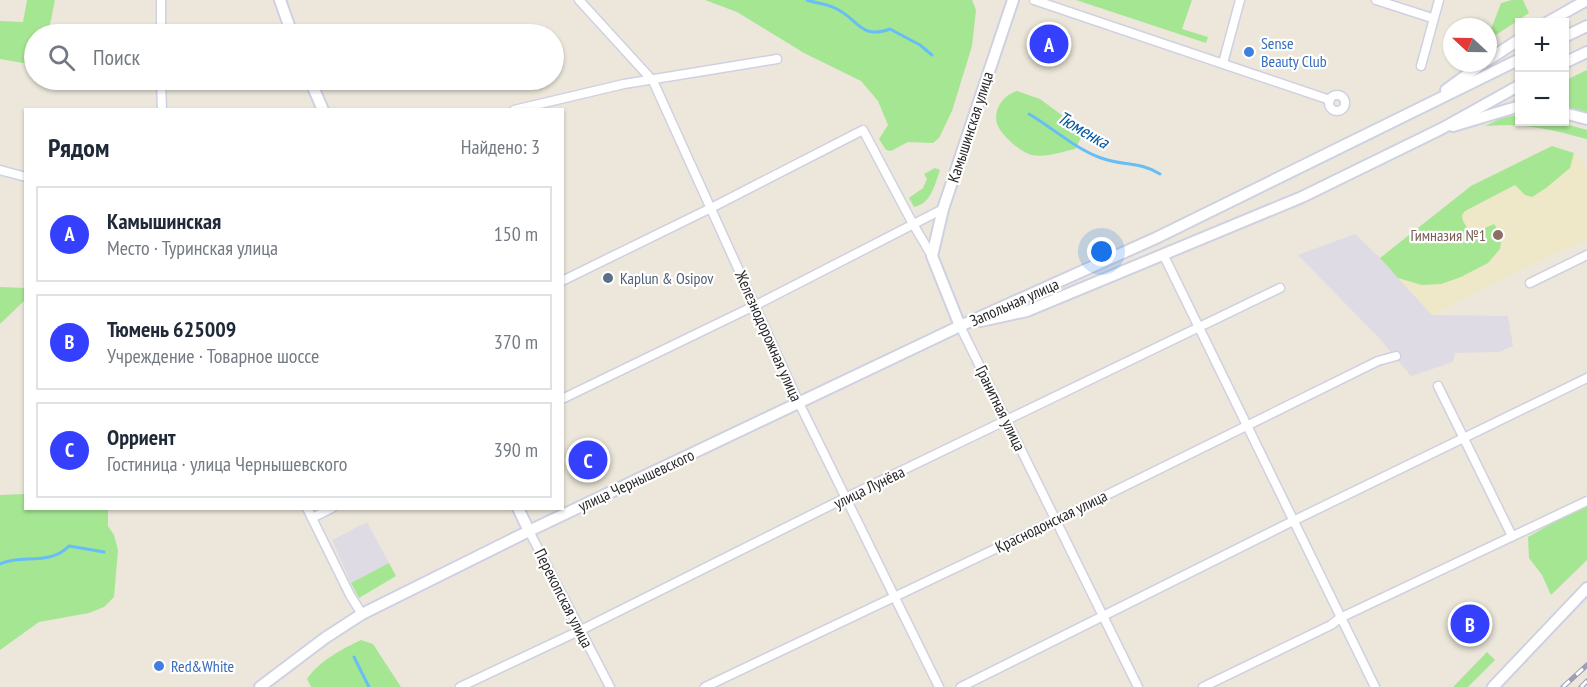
<!DOCTYPE html>
<html lang="ru">
<meta charset="utf-8">
<style>
body{margin:0;font-family:"PT Sans Narrow",sans-serif;background:#f2f2f3;color:#1f2937}
.controls{position:absolute;right:18px;top:18px;display:grid;overflow:hidden;border-radius:0px;box-shadow:0 2px 4px #0004}
.controls button{width:54px;height:54px;display:grid;place-items:center;padding:0;border:0;border-bottom:2px solid #e0e1e3;background:#fff;color:#1f2937;font:30px sans-serif}
.compass{position:absolute;left:1443px;top:18px;width:54px;height:54px;border-radius:50%;background:#fff;box-shadow:0 2px 4px #0004;rotate:292deg}
.you{position:absolute;left:1102px;top:252px;width:21px;height:21px;margin:-15px;border:4px solid #fff;border-radius:50%;background:#1a73e8;box-shadow:0 0 0 9px #1a73e833}
.badge{display:grid;place-items:center;width:39px;height:39px;border-radius:50%;background:#3540ff;color:#fff;font-size:20px;font-weight:700}
.pin{position:absolute;translate:-50% -50%;border:3px solid #fff;box-shadow:0 2px 6px #0006}
.list{margin:0;padding:0;list-style:none}
h2{display:flex;justify-content:space-between;align-items:center;height:78px;margin:0;padding:0 24px;font-size:26px}
h2 small{font-size:20px;font-weight:400;color:#747a83}
.list li{display:grid;grid-template-columns:39px 1fr auto;gap:18px;align-items:center;box-sizing:border-box;height:96px;margin:0 12px 12px;padding:0 12px;border:2px solid #e0e1e3;border-radius:0px}
.list b{display:block;font-size:22px;white-space:nowrap}
.list p{margin:0;font-size:20px;white-space:nowrap;color:#747a83}
.list em{font-size:20px;font-style:normal;color:#747a83}
.icon{flex:none;width:33px;height:33px;fill:none;stroke:currentColor;stroke-width:2;stroke-linecap:round;stroke-linejoin:round}
.map{position:relative;flex:none;width:1587px;height:687px;overflow:hidden}
.search{position:absolute;background:#fff;box-shadow:0 2px 4px #0004;left:24px;top:24px;width:540px;height:66px;display:flex;align-items:center;gap:15px;box-sizing:border-box;padding:0 21px;border-radius:33px;color:#747a83;font-size:22px}
.panel{position:absolute;background:#fff;box-shadow:0 2px 4px #0004;left:24px;top:108px;width:540px;height:402px;border-radius:0px}
.map>svg:first-child{display:block}
</style>
<div class="map">
<svg width="1587" height="687" viewBox="0 0 1587 687">
<rect width="100%" height="100%" fill="#ece7da"/>
<g fill="#dfdbe4">
<polygon points="1355,234 1380,258 1432,315 1508,316 1513,346 1499,352 1455,353 1453,362 1411,376 1381,340 1298,255"/>
<polygon points="367,522 389,563 351,583 332,540"/>
</g>
<polygon fill="#efe8c8" points="1552,146 1577,155 1587,169 1587,240 1549,256 1432,315 1380,258 1471,186"/>
<g fill="#a5e693">
<polygon points="27,0 55,0 48,34 34,34 34,65 0,59 0,21 23,22"/>
<polygon points="705,0 972,0 976,10 972,46 952,111 939,138 933,143 908,142 891,151 886,150 879,139 888,125 878,101 861,81 804,53 737,12"/>
<polygon points="1076,0 1192,0 1182,29 1208,37 1206,43"/>
<polygon points="1512,0 1523,0 1529,13 1496,35 1490,32 1501,3"/>
<polygon points="1587,70 1587,113 1565,107 1564,81"/>
<path d="M 1017,91 L 1040,99 L 1082,130 L 1082,136 L 1075,149 C 1061,152 1046,158 1032,155 C 1021,153 1001,135 997,124 C 993,110 1003,95 1017,91 Z"/>
<path d="M 1519,115 L 1520,122 L 1558,122 L 1587,130 L 1587,139 C 1548,129 1526,123 1485,126 L 1504,117 Z"/>
<polygon points="1552,146 1574,153 1570,168 1546,188 1532,197 1525,195 1515,185 1465,211 1462,215 1463,221 1471,234 1494,224 1502,236 1500,249 1488,263 1461,277 1441,284 1422,285 1398,278 1380,258 1471,186"/>
<path d="M 935,168 L 940,170 C 935,184 931,204 914,207 L 909,198 L 923,188 L 927,179 L 924,174 Z"/>
<polygon points="0,287 26,288 25,300 0,324"/>
<polygon points="25,494 26,508 108,509 108,526 114,535 118,550 114,597 104,607 89,613 39,622 0,650 0,495"/>
<polygon points="1587,503 1587,560 1551,595 1542,575 1529,558 1528,537"/>
<polygon points="389,563 396,576 359,598 351,583"/>
<path d="M 361,640 L 373,644 L 401,687 L 311,687 L 307,679 C 319,661 342,649 361,640 Z"/>
<polygon points="1487,652 1495,660 1468,687 1453,687"/>
</g>
<g fill="none" stroke-linecap="round" stroke-linejoin="round">
<g stroke="#67bdf5" stroke-width="3">
<path d="M 807,0 C 816,3 827,4 835,8 C 859,19 860,40 890,29 L 920,45 L 932,55"/>
<path d="M 1029,114 C 1053,128 1074,148 1101,158 C 1122,166 1140,161 1160,174"/>
<path d="M 0,564 C 22,554 50,566 69,546 L 104,552"/>
<polyline points="354,657 369,687"/>
</g>
<g stroke="#cfd1e3" stroke-width="11">
<g id="minor">
<polyline points="161,0 161,34"/>
<polyline points="579,0 653,81 799,403 939,687"/>
<polyline points="1034,0 1330,100"/>
<polyline points="1376,0 1432,18"/>
<polyline points="1223,63 1240,0"/>
<polyline points="1421,66 1439,0"/>
<polyline points="161,80 162,110"/>
<circle cx="1337" cy="103" r="8"/>
<polyline points="514,110 624,84 777,59"/>
<polyline points="0,170 26,177"/>
<polyline points="1164,256 1375,687"/>
<polyline points="562,281 711,208 863,130 913,224 932,256"/>
<polyline points="1530,283 1587,255"/>
<polyline points="960,326 1138,687"/>
<polyline points="1438,386 1512,536"/>
<polyline points="562,399 756,305 943,209"/>
<polyline points="307,508 350,595 362,614"/>
<polyline points="312,518 332,508"/>
<polyline points="529,531 610,687"/>
<polyline points="460,687 581,630 845,498 1280,288"/>
<polyline points="705,687 1056,520 1378,361 1396,356"/>
<polyline points="961,687 1293,521 1587,378"/>
<polyline points="1203,687 1331,625 1340,618 1587,501"/>
</g>
</g>
<g stroke="#cfd1e3" stroke-width="14">
<g id="tertiary">
<polyline points="280,0 292,34"/>
<polyline points="1548,22 1587,0"/>
<polyline points="1564,37 1587,26"/>
<polyline points="1488,60 1520,39"/>
<polyline points="1564,63 1587,52"/>
<polyline points="310,80 323,110"/>
<polyline points="1446,90 1483,63"/>
<polyline points="1564,113 1587,119"/>
<polyline points="1453,126 1520,106"/>
<polyline points="981,321 1027,311 1302,197 1441,129 1520,85"/>
<polyline points="960,326 932,256 943,209 1013,0"/>
<polyline points="518,508 529,531"/>
<polyline points="260,687 325,638 362,614 529,531 960,326 1156,238 1520,59"/>
<polyline points="1493,687 1587,588"/>
</g>
</g>
<use href="#minor" stroke="#fff" stroke-width="8"/>
<use href="#tertiary" stroke="#fff" stroke-width="10"/>
<g stroke="#9d9db5" stroke-width="5">
<g id="rail">
<polyline points="1563,687 1587,665"/>
<polyline points="1581,687 1587,681"/>
</g>
</g>
<use href="#rail" stroke="#fff" stroke-width="3" stroke-dasharray="9" stroke-linecap="butt"/>
</g>
<g fill="#3f7fe0" stroke="#fff" stroke-width="2">
<circle cx="1249" cy="52" r="6"/>
<circle cx="159" cy="666" r="6"/>
</g>
<circle fill="#8d6e63" stroke="#fff" stroke-width="2" cx="1498" cy="235" r="6"/>
<circle fill="#5c6f8a" stroke="#fff" stroke-width="2" cx="608" cy="278" r="6"/>
<g text-anchor="middle" stroke-width="4.5" stroke-linejoin="round" paint-order="stroke">
<g font-size="16" fill="#366cbe" stroke="#fff" text-anchor="start">
<text x="1261" y="49">Sense<tspan x="1261" dy="18">Beauty Club</tspan></text>
<text x="171" y="672">Red&amp;White</text>
</g>
<g font-size="16" fill="#292929" stroke="#fff">
<text transform="translate(970 127) rotate(-72)" y="6">Камышинская улица</text>
<text transform="translate(1014 302) rotate(-24)" y="6">Запольная улица</text>
<text transform="translate(769 336) rotate(66)" y="6">Железнодорожная улица</text>
<text transform="translate(1001 408) rotate(64)" y="6">Гранитная улица</text>
<text transform="translate(636 480) rotate(-25)" y="6">улица Чернышевского</text>
<text transform="translate(869 487) rotate(-26)" y="6">улица Лунёва</text>
<text transform="translate(1051 521) rotate(-26)" y="6">Краснодонская улица</text>
<text transform="translate(564 598) rotate(63)" y="6">Перекопская улица</text>
</g>
<g font-size="16" fill="#785e54" stroke="#fff" text-anchor="end">
<text x="1486" y="241">Гимназия №1</text>
</g>
<g font-size="16" fill="#4e5e75" stroke="#fff" text-anchor="start">
<text x="620" y="284">Kaplun &amp; Osipov</text>
</g>
<g font-size="18" font-style="italic" fill="#0658a1" stroke="#fff">
<text transform="translate(1083 130) rotate(30)" y="6">Тюменка</text>
</g>
</g>
</svg>
<div class="controls">
<button>+</button>
<button>−</button>
</div>
<svg class="compass" viewBox="-18 -18 36 36"><path d="M0-13l5 13h-10z" fill="#e53935"/><path d="M0 13l5-13h-10z" fill="#747a83"/></svg>
<div class="you"></div>
<div class="pin badge" style="left:1049px;top:44px">A</div>
<div class="pin badge" style="left:1470px;top:624px">B</div>
<div class="pin badge" style="left:588px;top:460px">C</div>
<div class="search"><svg class="icon" aria-label="search" viewBox="0 0 24 24"><circle cx="10" cy="10" r="6"/><path d="M15 15l6 6"/></svg>Поиск</div>
<section class="panel">
<h2>Рядом<small>Найдено: 3</small></h2>
<ul class="list">
<li><span class="badge">A</span><div><b>Камышинская</b><p>Место · Туринская улица</p></div><em>150 m</em></li>
<li><span class="badge">B</span><div><b>Тюмень 625009</b><p>Учреждение · Товарное шоссе</p></div><em>370 m</em></li>
<li><span class="badge">C</span><div><b>Орриент</b><p>Гостиница · улица Чернышевского</p></div><em>390 m</em></li>
</ul>
</section>
</div>
